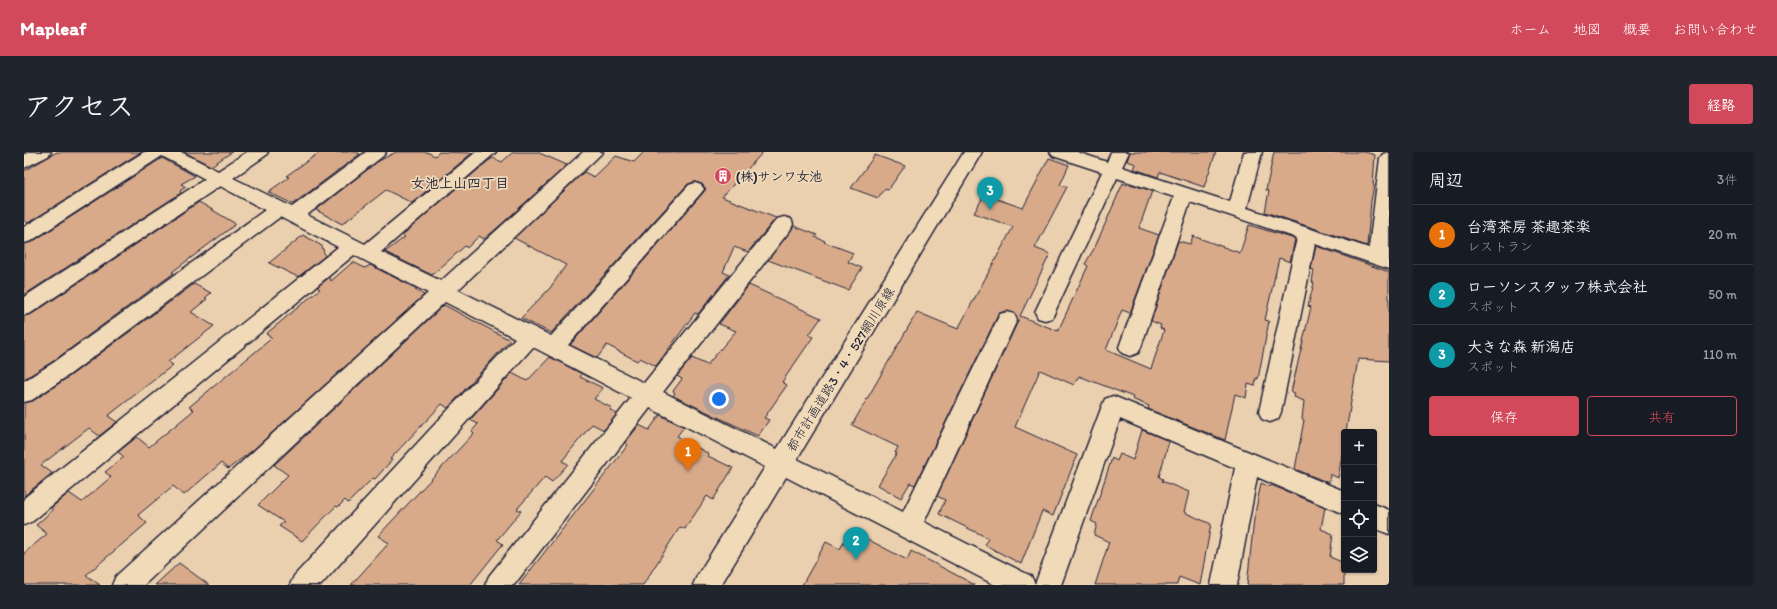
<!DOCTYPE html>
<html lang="ja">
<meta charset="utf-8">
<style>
body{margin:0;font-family:Itim,"Klee One",sans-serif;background:#20242c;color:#f1f3f6}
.controls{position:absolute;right:12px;bottom:12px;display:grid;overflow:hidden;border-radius:4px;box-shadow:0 1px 3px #0004}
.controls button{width:36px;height:36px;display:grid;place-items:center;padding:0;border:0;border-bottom:1px solid #363941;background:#171b24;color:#f1f3f6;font:20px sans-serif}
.you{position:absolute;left:695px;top:247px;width:14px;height:14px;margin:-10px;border:3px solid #fff;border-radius:50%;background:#1a73e8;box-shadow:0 0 0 6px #1a73e833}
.badge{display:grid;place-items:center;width:26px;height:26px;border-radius:50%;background:#d1495b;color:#fff;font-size:13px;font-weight:700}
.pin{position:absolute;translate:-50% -33px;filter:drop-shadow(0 1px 2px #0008)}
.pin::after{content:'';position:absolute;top:21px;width:14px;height:12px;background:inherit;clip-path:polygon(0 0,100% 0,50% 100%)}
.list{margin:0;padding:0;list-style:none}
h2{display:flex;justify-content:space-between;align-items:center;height:52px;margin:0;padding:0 16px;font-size:17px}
h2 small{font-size:13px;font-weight:400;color:#9ea1a6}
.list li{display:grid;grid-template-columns:26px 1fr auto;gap:12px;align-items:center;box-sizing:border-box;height:60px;padding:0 16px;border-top:1px solid #363941}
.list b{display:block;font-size:15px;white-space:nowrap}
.list p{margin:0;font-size:13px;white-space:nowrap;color:#9ea1a6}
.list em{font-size:13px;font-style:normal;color:#9ea1a6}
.actions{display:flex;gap:8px;padding:12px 16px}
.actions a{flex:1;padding:9px 0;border:1px solid #d1495b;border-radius:4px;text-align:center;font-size:14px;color:#d1495b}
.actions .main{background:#d1495b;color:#fff}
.icon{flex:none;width:22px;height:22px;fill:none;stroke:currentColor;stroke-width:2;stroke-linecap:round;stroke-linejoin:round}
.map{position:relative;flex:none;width:1365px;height:433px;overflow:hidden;border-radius:4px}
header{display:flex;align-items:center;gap:24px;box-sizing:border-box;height:56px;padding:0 20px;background:#d1495b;color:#fff}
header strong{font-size:19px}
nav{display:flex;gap:22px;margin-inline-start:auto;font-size:14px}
.intro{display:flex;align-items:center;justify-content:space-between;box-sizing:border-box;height:96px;padding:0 24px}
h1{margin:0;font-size:28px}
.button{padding:10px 18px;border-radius:4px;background:#d1495b;color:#fff;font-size:14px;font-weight:700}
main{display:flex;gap:24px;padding:0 24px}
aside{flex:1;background:#171b24;border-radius:4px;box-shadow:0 1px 3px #0004}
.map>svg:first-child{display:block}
</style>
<header>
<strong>Mapleaf</strong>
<nav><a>ホーム</a><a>地図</a><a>概要</a><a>お問い合わせ</a></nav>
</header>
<div class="intro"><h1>アクセス</h1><a class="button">経路</a></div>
<main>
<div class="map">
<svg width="1365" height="433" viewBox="0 0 1365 433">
<rect width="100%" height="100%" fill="#ebd0af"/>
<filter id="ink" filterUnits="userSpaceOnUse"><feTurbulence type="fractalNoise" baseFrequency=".025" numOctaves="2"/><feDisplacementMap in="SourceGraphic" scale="8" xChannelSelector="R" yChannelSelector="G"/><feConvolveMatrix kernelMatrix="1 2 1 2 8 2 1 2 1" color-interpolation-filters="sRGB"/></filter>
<g filter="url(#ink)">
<g fill="#d8aa8a" stroke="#22223b">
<polygon points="33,0 117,0 4,71 0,69 0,19"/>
<polygon points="160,0 208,0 187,14"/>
<polygon points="296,0 332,0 336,2 269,52 244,40 265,25 262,24"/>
<polygon points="372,0 403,0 411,4 415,0 448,1 388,51 362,38 318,72 292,58 353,10"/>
<polygon points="489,0 513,0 543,13 472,77 460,87 455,84 443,96 441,94 408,123 361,100 381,85 378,83 464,9 469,6 478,10"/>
<polygon points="620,0 739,0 698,45 752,66 724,100 710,95 699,120 705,123 674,162 671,161 632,214 616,206 613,209 583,193 573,206 546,193 678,42 682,37 678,32 671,30 664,32 527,181 497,166 526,136 542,113 490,86 560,20 570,25 592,4 610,10"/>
<polygon points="1106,0 1192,0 1180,35 1136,20 1134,25 1110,17 1112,12 1103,9"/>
<polygon points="1250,0 1341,0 1351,3 1349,32 1350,33 1347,49 1343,94 1241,60 1245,39 1242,38"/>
<polygon points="851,3 881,14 864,38 860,37 854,46 827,36"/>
<polygon points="138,6 171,24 157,32 162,35 156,39 157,41 0,143 0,92 8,90"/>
<polygon points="1025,6 1045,13 1036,33 1043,35 1011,96 1026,102 996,164 1034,179 1064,114 1061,112 1071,95 1099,31 1103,33 1103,31 1128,39 1115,76 1135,83 1106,161 1098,158 1082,198 1127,217 1140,178 1136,176 1137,173 1127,169 1154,89 1166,92 1169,84 1216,101 1225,73 1271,87 1266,110 1255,106 1241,168 1245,169 1234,227 1232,226 1231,234 1224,232 1222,246 1211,242 1201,288 1124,257 1125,254 1108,247 1109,245 1055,224 1050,233 1016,218 991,275 1053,303 1029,364 1018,359 997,412 961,393 964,386 915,362 921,348 913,344 994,169 990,161 983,159 975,161 891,333 886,331 877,346 854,333 873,301 871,301 874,295 828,273 893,160 934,177 989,75 950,61 959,45 962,46 964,44 999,56"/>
<polygon points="175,50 212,72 148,120 150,121 28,210 0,227 0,164 8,162"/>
<polygon points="770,74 793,83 791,85 801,89 800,90 829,101 824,110 838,116 824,138 744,108"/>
<polygon points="279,83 298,94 301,104 274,125 245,111"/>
<polygon points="1292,94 1365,120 1365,209 1334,207 1322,280 1320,280 1320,292 1314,326 1306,322 1305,331 1271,317 1280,268 1278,267 1280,249 1270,245 1271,241 1267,240 1287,155 1284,154 1290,131 1288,130 1290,118 1287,117"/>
<polygon points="329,110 341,116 346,113 393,137 391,138 400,143 229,298 204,317 197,311 160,343 149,334 114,363 123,371 62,423 76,433 0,433 0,401 23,382 12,373 29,358 27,356 45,341 58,350 87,325 81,320 100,305 94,300 113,285 125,295 170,258 165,255 248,186 242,182 296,137 293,135 306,125 307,129"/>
<polygon points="170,132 187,141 181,146 183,147 167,160 190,174 144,210 149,213 84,264 93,270 75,284 65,276 17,313 28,321 0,344 0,251 9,249 46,224"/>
<polygon points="725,133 797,166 785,183 789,185 758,230 763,233 740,266 745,268 734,284 649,244 651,241 649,239 658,227 653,224 668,206 683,213 712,179 695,172"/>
<polygon points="420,153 486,188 424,256 418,252 366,307 368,308 351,327 349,326 324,351 321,348 314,355 312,354 278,389 255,374 260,370 234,353 264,323 250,313"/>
<polygon points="526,205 558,222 556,225 579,236 570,247 588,256 586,258 593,262 580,278 568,272 538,309 544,312 528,330 521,325 493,357 497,359 473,388 479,392 446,433 327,433 365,391 354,384 450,281 448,279 454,272 446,268 488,221 503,229"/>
<polygon points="636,263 660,275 653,284 685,302 684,304 709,316 689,348 683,344 661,377 656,375 619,433 495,433 604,293 601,291 615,273 625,278"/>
<polygon points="1118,278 1145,289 1135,325 1139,327 1138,329 1165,340 1160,360 1187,372 1176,433 1155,425 1153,433 1071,433 1085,390 1070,383 1073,372 1067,369 1088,306 1093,309 1096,302 1109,308"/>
<polygon points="1237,331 1246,335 1247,333 1301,355 1297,377 1309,382 1306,405 1320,411 1320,433 1223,433 1230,367"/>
<polygon points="826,378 883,408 887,399 951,433 778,433 802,390 816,397"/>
<polygon points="155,411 185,433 131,433"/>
</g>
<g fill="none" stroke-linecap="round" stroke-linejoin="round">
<g stroke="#22223b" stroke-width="3">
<g id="minor">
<polygon points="5,0 27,0 24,4 0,16 0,3"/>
<polygon points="120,0 157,0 194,19 223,0 244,0 241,4 209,26 268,55 342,0 362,0 359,4 283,63 341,92 452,0 472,0 357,100 417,129 559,0 579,0 434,138 527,184 665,33 671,31 677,33 680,37 677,41 544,193 620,231 753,67 760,65 767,67 769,72 767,77 639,240 753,297 940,0 958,0 773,307 879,360 973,168 976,162 983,160 990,162 993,168 900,370 1007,424 1011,432 1078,254 1081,247 1089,244 1320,339 1320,362 1233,325 1213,433 1187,433 1211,316 1096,267 1037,433 971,433 762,325 697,433 669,433 673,424 741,315 626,256 490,433 461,433 465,424 607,246 509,195 297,433 266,433 270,424 491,186 421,150 120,433 88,433 92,424 404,141 330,103 9,369 0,373 0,346 314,95 256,65 45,223 8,248 0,250 0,229 29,211 241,58 196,34 7,161 0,163 0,145 181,27 138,4 7,89 0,91 0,75"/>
<polygon points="1026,0 1053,0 1083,10 1087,0 1105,0 1098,15 1206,50 1220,0 1238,0 1223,56 1345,96 1356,6 1359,2 1365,0 1365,117 1291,92 1257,260 1254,267 1246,270 1238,267 1235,260 1273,86 1166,50 1117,195 1114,201 1106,204 1098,201 1095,195 1150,45 1093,26 1028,166 1021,168 1014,166 1011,160 1078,20 1029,4"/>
<polygon points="1350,352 1365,358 1365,382 1350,376"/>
</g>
</g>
<use href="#minor" fill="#f0dab8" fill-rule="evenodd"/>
</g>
</g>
<defs>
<g id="building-disc" transform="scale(0.9)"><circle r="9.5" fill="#d1495b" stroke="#f0dab8"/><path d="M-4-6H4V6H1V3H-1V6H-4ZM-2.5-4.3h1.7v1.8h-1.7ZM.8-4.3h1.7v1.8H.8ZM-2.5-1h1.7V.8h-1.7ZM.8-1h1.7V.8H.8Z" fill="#fff"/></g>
</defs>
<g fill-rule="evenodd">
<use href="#building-disc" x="699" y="24"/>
</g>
<g text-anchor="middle" stroke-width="3.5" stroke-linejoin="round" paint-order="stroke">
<g font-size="13" font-weight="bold" fill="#22223b" stroke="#f0dab8" text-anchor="start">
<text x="712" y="29">(株)サンワ女池</text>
</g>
<g font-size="13" fill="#22223b" stroke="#f0dab8">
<text transform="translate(816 217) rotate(-58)" y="5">都市計画道路3・4・527網川原線</text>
</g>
<g font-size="14" font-weight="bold" fill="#22223b" stroke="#f0dab8">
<text x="436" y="36">女池上山四丁目</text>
</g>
</g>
</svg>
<div class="controls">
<button>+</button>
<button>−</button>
<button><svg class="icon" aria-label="locate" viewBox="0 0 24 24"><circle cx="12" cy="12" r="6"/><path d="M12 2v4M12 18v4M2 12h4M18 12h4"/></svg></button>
<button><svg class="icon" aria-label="layers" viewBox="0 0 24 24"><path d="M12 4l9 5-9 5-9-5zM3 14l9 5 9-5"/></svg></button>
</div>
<div class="you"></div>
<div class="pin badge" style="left:664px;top:319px;background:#e8710a">1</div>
<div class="pin badge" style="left:832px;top:408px;background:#0f9aa8">2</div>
<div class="pin badge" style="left:966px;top:58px;background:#0f9aa8">3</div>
</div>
<aside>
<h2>周辺<small>3件</small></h2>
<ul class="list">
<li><span class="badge" style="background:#e8710a">1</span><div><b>台湾茶房 茶趣茶楽</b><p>レストラン</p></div><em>20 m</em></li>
<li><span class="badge" style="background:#0f9aa8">2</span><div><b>ローソンスタッフ株式会社</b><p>スポット</p></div><em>50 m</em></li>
<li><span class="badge" style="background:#0f9aa8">3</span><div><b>大きな森 新潟店</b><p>スポット</p></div><em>110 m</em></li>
</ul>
<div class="actions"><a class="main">保存</a><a>共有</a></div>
</aside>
</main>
